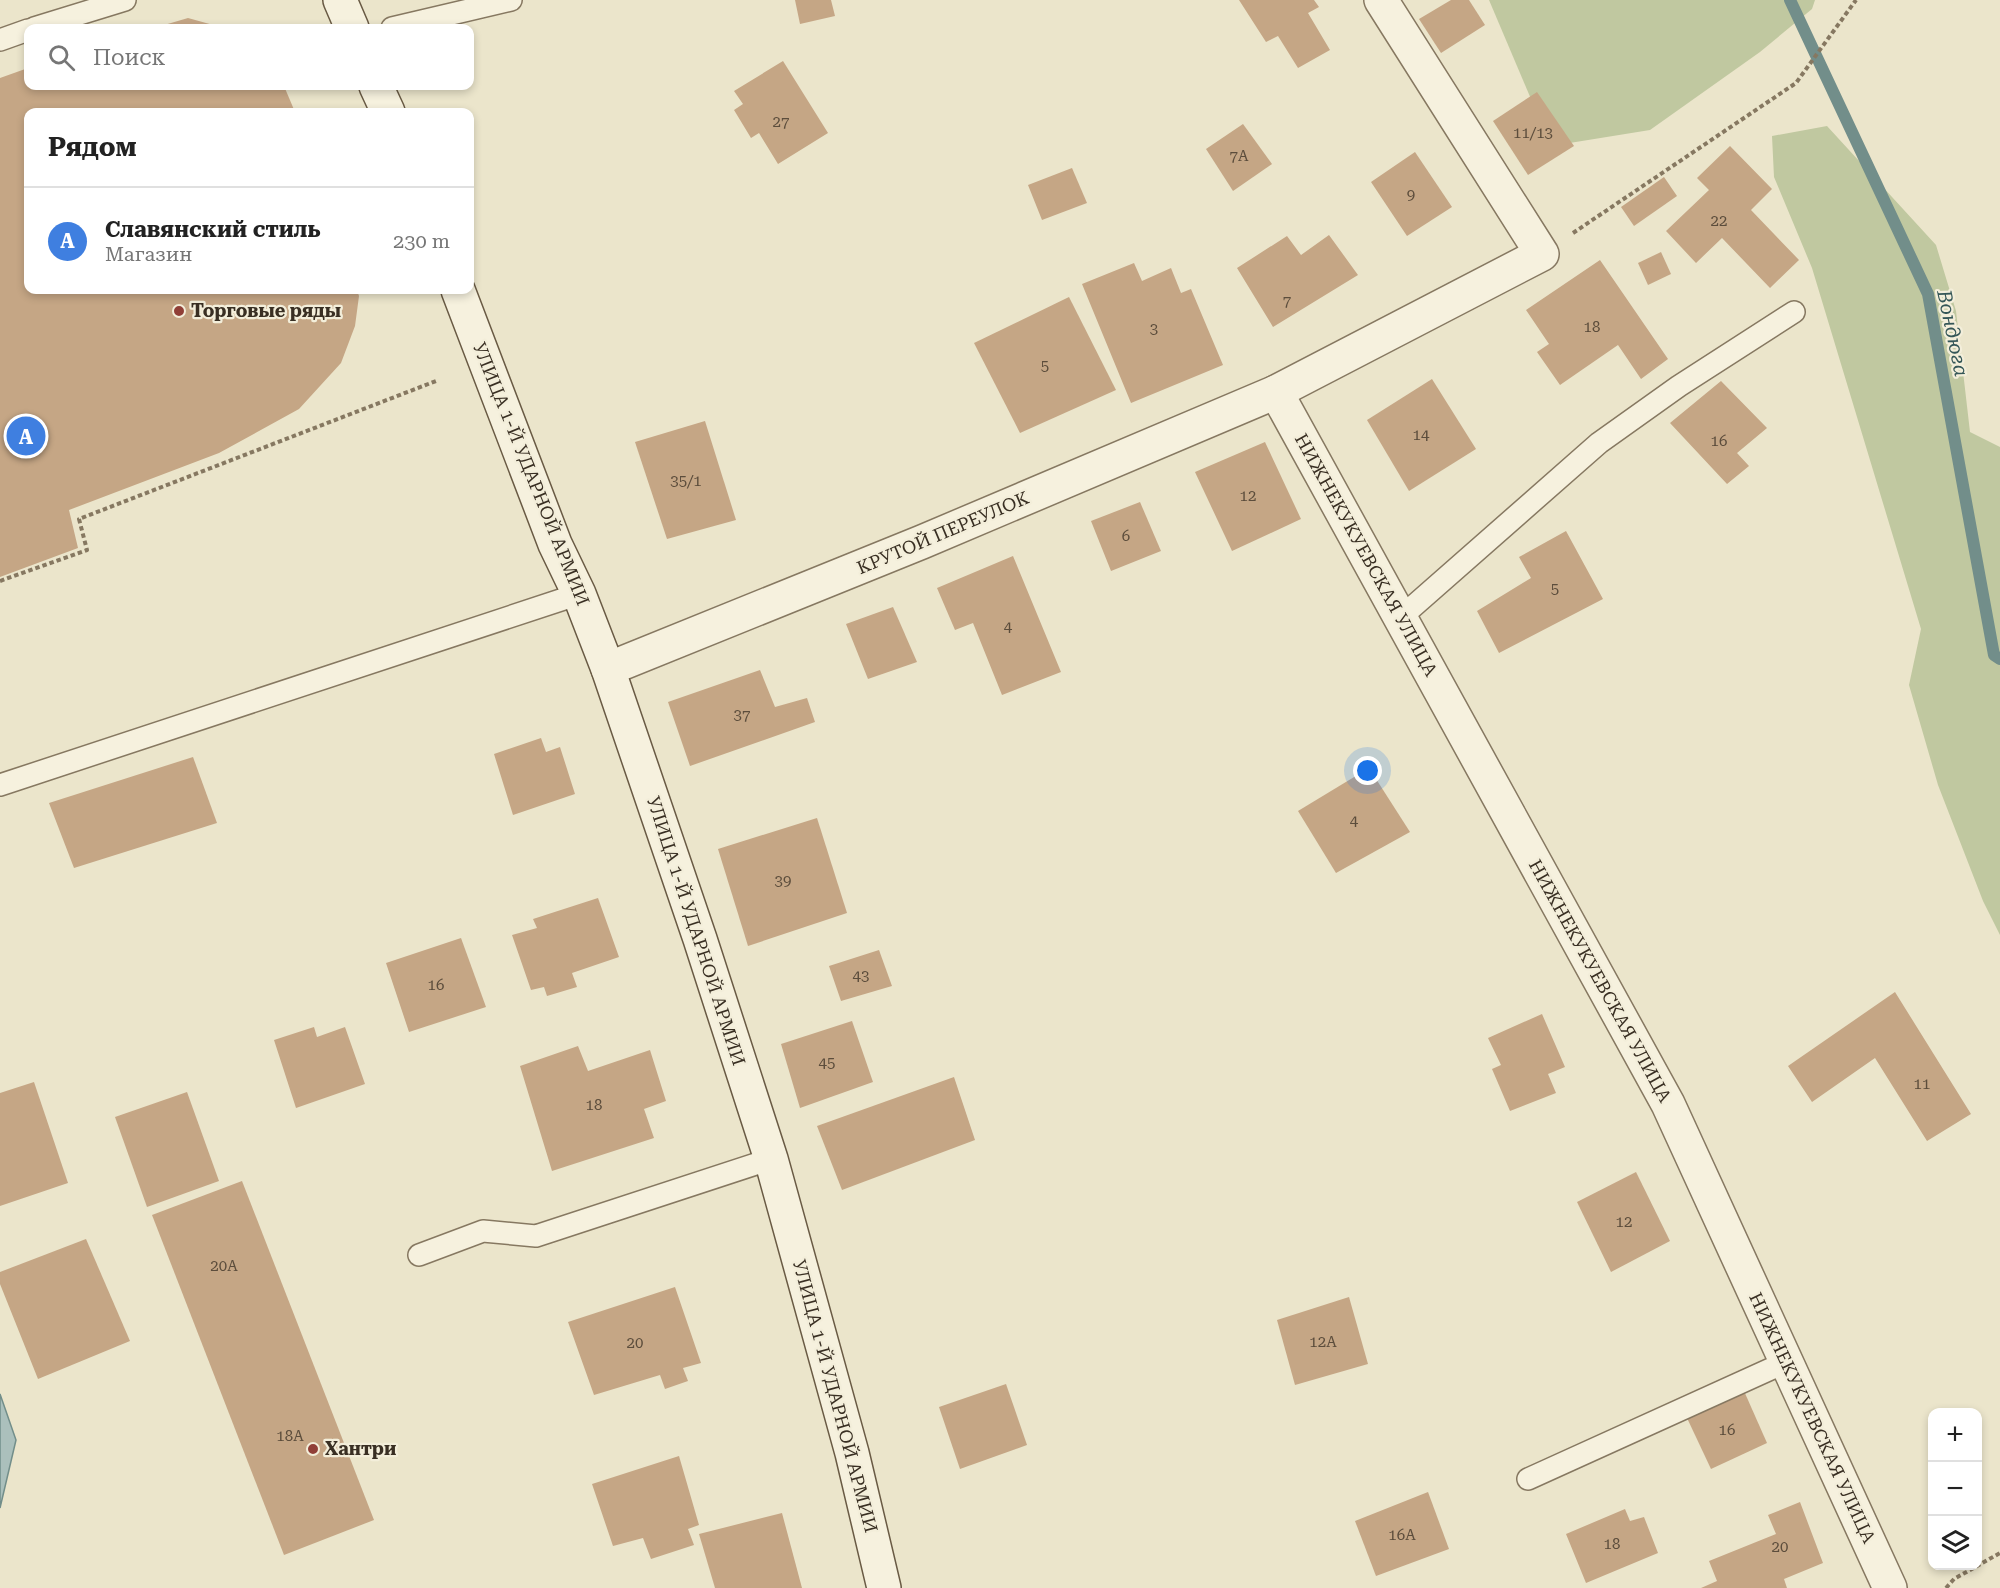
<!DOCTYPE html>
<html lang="ru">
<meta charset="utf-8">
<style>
body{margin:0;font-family:"Roboto Serif",serif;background:#f6f6f6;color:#222}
.controls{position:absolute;right:18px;bottom:18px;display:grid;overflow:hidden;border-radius:12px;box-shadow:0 3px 9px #0003}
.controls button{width:54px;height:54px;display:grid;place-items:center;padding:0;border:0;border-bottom:2px solid #e0e0e0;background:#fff;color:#222;font:30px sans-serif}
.you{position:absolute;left:1368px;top:771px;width:21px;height:21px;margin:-15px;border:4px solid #fff;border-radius:50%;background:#1a73e8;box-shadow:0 0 0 9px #1a73e833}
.badge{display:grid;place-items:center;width:39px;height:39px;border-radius:50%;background:#7c3aed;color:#fff;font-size:20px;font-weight:700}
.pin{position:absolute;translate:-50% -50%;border:3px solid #fff;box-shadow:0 2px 6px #0006}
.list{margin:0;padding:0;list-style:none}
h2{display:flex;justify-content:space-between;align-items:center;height:78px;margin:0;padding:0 24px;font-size:26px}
h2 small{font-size:20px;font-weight:400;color:#767676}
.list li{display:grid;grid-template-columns:39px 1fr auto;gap:18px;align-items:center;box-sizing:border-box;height:108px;padding:0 24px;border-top:2px solid #e0e0e0}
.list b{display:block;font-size:22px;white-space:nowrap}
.list p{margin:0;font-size:20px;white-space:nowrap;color:#767676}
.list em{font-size:20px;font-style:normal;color:#767676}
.icon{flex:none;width:33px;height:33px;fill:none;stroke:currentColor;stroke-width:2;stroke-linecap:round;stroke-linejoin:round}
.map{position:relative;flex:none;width:2000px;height:1588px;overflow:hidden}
.search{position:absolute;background:#fff;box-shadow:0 3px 9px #0003;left:24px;top:24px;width:450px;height:66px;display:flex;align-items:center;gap:15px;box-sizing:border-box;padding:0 21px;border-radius:12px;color:#767676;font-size:22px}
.panel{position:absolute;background:#fff;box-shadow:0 3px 9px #0003;left:24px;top:108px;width:450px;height:186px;border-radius:12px}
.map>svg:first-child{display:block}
</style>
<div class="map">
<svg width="2000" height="1588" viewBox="0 0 2000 1588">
<rect width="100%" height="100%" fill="#ebe5cb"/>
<g fill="#c0c8a0">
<polygon points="1489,0 1815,0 1812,9 1760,52 1650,130 1551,146"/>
<polygon points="1827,126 1936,245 1956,311 1970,432 2000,447 2000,935 1983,901 1938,785 1909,685 1921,629 1812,268 1774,177 1772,136"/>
</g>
<polygon fill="#abc0bc" stroke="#728e8a" stroke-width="1.5" points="0,1394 16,1440 0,1508"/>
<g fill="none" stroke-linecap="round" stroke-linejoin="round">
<polyline stroke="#728e8a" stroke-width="12" points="1790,0 1928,294 1994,655 2000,659"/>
</g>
<g fill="#c5a685">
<polygon points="795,0 831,0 835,16 800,24"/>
<polygon points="1239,0 1314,0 1319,7 1308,13 1330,50 1298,68 1278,36 1266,42"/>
<polygon points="1451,0 1469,0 1485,25 1441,53 1419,19"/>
<polygon points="188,18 224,28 154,28"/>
<polygon points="783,61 828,133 778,164 759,133 751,138 734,110 743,104 734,91"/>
<polygon points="28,68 28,86 284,86 295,112 28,112 28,290 357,290 359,296 355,326 341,363 299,409 219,453 69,510 78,548 0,577 0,78"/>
<polygon points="1537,92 1574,146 1528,175 1493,121"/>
<polygon points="1243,124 1272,164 1233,191 1206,149"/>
<polygon points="1730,146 1772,189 1751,210 1799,260 1770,288 1722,238 1696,263 1666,231 1709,190 1697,178"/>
<polygon points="1415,152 1452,207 1407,236 1371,182"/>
<polygon points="1072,168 1087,203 1042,220 1028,185"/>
<polygon points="1664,177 1677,196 1634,226 1621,207"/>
<polygon points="1329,235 1358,275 1273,327 1237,268 1287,236 1301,255"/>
<polygon points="1661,252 1671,274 1648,285 1638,263"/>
<polygon points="1600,260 1668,359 1641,379 1618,345 1560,385 1537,352 1549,344 1526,310"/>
<polygon points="1134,263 1142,281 1171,268 1181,293 1191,289 1223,365 1131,403 1082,284"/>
<polygon points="1069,297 1116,390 1020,433 974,343"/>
<polygon points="1432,379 1476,449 1409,491 1367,420"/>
<polygon points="1721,381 1767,428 1737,453 1749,466 1727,484 1670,423"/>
<polygon points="705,421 736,520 667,539 635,442"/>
<polygon points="1265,442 1301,519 1232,551 1195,472"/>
<polygon points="1140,502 1161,551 1111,571 1091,521"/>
<polygon points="1566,531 1603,599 1499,653 1477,611 1531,578 1519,557"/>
<polygon points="1013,556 1061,672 1002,695 973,623 955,630 937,588"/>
<polygon points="893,607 917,662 868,679 846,624"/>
<polygon points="760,670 775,707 807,698 815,722 690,766 668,702"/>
<polygon points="541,738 546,752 560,747 575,794 513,815 494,754"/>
<polygon points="193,757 217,823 74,868 49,803"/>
<polygon points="1369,768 1410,832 1336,873 1298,811"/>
<polygon points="817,818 847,913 748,946 718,849"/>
<polygon points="598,898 619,957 572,973 577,987 547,996 544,987 531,990 512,935 537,928 533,919"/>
<polygon points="461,938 486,1007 409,1032 386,963"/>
<polygon points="879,950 892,986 841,1001 829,966"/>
<polygon points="1895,992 1971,1114 1927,1141 1875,1058 1812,1102 1788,1066"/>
<polygon points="1542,1014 1565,1067 1548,1074 1556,1093 1510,1111 1492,1069 1501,1065 1488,1038"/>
<polygon points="852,1021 873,1082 800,1108 781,1044"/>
<polygon points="314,1027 317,1037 345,1027 365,1084 296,1108 274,1040"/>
<polygon points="578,1046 588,1071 650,1050 666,1101 644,1109 654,1138 552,1171 520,1066"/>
<polygon points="954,1077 975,1140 842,1190 817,1126"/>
<polygon points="34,1082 68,1183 0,1206 0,1093"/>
<polygon points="187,1092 219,1181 147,1207 115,1117"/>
<polygon points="1636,1172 1670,1241 1611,1272 1577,1202"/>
<polygon points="242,1181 374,1520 284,1555 152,1215"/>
<polygon points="86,1239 130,1341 38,1379 0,1284 0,1272"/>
<polygon points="675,1287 701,1363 683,1368 688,1381 665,1389 660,1375 594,1395 568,1322"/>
<polygon points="1349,1297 1368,1364 1295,1385 1277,1320"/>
<polygon points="1006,1384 1027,1445 960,1469 939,1407"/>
<polygon points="1744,1391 1767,1443 1711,1469 1687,1418"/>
<polygon points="679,1456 699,1525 688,1529 694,1545 651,1559 643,1538 613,1546 592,1484"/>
<polygon points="1428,1492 1449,1549 1376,1576 1355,1521"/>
<polygon points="1800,1502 1823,1563 1784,1579 1787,1588 1701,1588 1717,1581 1709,1561 1776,1534 1768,1515"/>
<polygon points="1625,1509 1630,1521 1644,1517 1658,1553 1586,1583 1566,1534"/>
<polygon points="782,1513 802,1588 715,1588 699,1534"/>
</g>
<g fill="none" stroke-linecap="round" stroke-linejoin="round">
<g stroke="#867861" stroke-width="24">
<g id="lane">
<polyline points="34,28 125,0"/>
<polyline points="392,28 511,0"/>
<polyline points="0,40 28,30"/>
<polyline points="1400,618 1599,443 1679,386 1794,312"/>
<polyline points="0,785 579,594"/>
<polyline points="419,1255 483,1231 536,1236 771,1159"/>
<polyline points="1528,1479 1786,1362"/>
</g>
</g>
<g stroke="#867861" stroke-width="36">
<g id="street">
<polyline points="1276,392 1668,1104 1890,1588"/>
<polyline points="608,669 922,542 1276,392 1542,254 1381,0"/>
</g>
</g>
<g stroke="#695a44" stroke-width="36">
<g id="secondary">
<polyline points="340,0 352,28"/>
<polyline points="376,86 388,112"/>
<polyline points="458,290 555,544 579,594 608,669 700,939 771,1159 852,1453 884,1588"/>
</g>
</g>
<g stroke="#867861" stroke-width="4" stroke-dasharray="4.5 3" stroke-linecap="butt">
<polyline points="1573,233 1796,83 1856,0"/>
<polyline points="0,581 87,550 79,519 436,381"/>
<polyline points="1946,1588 1954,1579 2000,1553"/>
</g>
<use href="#lane" stroke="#f6f1de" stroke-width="21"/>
<use href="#street" stroke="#f6f1de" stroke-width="33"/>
<use href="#secondary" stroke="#f6f1de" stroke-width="33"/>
</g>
<g fill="#903f37" stroke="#f3eeda" stroke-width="2">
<circle cx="179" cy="311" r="6"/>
<circle cx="313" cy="1449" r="6"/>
</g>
<g text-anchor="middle" stroke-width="4.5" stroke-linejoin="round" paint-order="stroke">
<g font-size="15" fill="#5c4d3c">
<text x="781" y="127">27</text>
<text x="1533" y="138">11/13</text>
<text x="1239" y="161">7А</text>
<text x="1411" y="200">9</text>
<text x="1719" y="226">22</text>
<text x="1287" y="306">7</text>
<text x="1592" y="332">18</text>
<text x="1154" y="334">3</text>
<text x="1045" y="371">5</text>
<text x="1421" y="440">14</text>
<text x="1719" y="446">16</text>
<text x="686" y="486">35/1</text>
<text x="1248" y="501">12</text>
<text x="1126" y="541">6</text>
<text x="1555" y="594">5</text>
<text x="1008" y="632">4</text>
<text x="742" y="720">37</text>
<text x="1354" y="826">4</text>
<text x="783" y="886">39</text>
<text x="861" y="981">43</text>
<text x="436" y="990">16</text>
<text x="827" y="1068">45</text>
<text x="1922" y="1089">11</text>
<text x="594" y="1110">18</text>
<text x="1624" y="1227">12</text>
<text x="224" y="1271">20А</text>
<text x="1323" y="1347">12А</text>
<text x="635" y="1348">20</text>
<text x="1727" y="1435">16</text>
<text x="290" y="1441">18А</text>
<text x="1402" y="1540">16А</text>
<text x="1612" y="1549">18</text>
<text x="1780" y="1552">20</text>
</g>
<g font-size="18" font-weight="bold" fill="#392f23" stroke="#f3eeda" text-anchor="start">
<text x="191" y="317">Торговые ряды</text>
<text x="325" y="1455">Хантри</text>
</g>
<g font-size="18" fill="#392f23" stroke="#f3eeda">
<text transform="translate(531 474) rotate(68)" y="6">УЛИЦА 1-Й УДАРНОЙ АРМИИ</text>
<text transform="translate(943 533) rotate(-23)" y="6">КРУТОЙ ПЕРЕУЛОК</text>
<text transform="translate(1366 555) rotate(61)" y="6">НИЖНЕКУКУЕВСКАЯ УЛИЦА</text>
<text transform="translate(696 931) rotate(72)" y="6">УЛИЦА 1-Й УДАРНОЙ АРМИИ</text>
<text transform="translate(1600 981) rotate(61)" y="6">НИЖНЕКУКУЕВСКАЯ УЛИЦА</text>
<text transform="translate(835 1396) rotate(75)" y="6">УЛИЦА 1-Й УДАРНОЙ АРМИИ</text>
<text transform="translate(1812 1418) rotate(65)" y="6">НИЖНЕКУКУЕВСКАЯ УЛИЦА</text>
</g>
<g font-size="20" font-style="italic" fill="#345657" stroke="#f3eeda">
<text transform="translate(1953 333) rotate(78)" y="7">Вондюга</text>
</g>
</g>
</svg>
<div class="controls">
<button>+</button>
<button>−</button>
<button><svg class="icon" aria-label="layers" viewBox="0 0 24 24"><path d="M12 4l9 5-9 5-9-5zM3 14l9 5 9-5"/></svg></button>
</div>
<div class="you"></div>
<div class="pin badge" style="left:26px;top:436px;background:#3f7fe0">A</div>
<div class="search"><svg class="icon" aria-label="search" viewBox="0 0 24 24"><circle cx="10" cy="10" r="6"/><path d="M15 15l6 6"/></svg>Поиск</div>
<section class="panel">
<h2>Рядом<small></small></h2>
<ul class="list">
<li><span class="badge" style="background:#3f7fe0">A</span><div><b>Славянский стиль</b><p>Магазин</p></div><em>230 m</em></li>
</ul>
</section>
</div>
